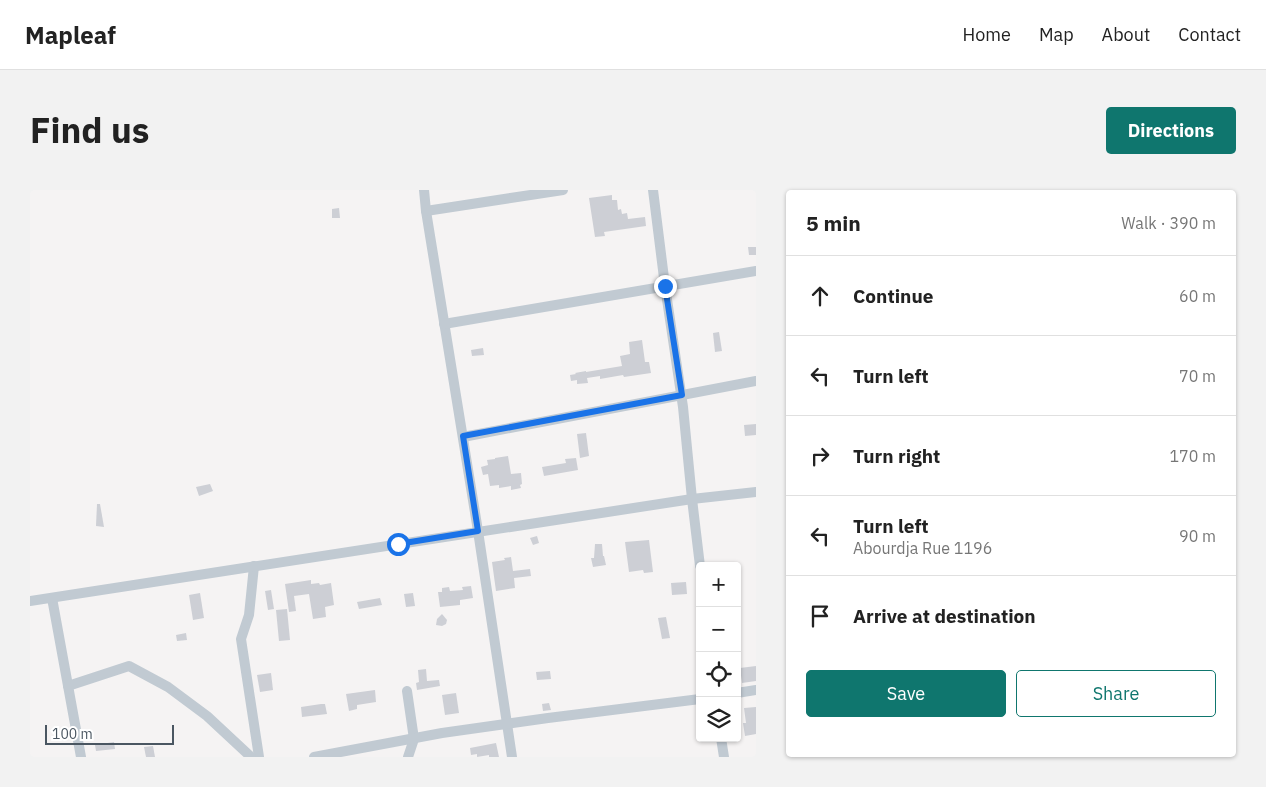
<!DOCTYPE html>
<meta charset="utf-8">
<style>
body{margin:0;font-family:"IBM Plex Sans",sans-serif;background:#f2f2f2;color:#222}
.controls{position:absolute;right:15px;bottom:15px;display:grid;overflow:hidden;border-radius:5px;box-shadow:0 1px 4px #0004}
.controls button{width:45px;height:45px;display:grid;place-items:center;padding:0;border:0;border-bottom:1px solid #e0e0e0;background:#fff;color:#222;font:25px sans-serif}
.scale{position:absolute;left:15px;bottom:12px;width:129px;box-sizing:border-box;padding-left:5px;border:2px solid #4a5661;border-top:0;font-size:14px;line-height:18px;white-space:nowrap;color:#4a5661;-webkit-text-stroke:4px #fff;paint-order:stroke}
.stop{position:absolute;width:15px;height:15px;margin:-11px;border:4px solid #1a73e8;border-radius:50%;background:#fff}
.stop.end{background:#1a73e8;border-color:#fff;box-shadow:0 1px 5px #0008}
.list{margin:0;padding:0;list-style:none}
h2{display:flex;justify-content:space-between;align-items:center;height:65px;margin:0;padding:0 20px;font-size:21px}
h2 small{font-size:16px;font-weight:400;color:#767676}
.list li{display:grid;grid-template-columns:32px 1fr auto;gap:15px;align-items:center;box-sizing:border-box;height:80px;padding:0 20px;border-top:1px solid #e0e0e0}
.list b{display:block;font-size:19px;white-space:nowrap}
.list p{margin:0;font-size:16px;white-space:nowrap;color:#767676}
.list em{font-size:16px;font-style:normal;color:#767676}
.actions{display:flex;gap:10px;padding:15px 20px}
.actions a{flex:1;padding:11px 0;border:1px solid #0f766e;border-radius:5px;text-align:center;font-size:18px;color:#0f766e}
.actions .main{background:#0f766e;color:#fff}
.icon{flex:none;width:28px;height:28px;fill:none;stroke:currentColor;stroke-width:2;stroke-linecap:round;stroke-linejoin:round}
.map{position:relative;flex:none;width:726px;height:567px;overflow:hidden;border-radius:5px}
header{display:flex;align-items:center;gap:30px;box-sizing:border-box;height:70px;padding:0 25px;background:#fff;border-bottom:1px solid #e0e0e0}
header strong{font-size:24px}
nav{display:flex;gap:28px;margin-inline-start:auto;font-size:18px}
.intro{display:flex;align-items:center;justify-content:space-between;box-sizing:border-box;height:120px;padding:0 30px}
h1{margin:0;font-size:35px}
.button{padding:12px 22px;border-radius:5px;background:#0f766e;color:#fff;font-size:18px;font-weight:700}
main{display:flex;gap:30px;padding:0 30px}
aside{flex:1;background:#fff;border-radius:5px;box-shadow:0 1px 4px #0004}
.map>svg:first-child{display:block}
</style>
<header>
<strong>Mapleaf</strong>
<nav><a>Home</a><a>Map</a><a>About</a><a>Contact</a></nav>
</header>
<div class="intro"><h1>Find us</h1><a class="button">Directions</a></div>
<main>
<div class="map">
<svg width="726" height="567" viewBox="0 0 726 567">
<rect width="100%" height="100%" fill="#f5f3f3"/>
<g fill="#cdcfd5">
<polygon points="582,5 582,10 587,10 588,20 591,19 592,24 597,23 598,29 615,27 616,36 574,42 575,46 565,47 559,8"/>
<polygon points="309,18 310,28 302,28 302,19"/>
<polygon points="718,57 726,57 726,65 719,65"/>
<polygon points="689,142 692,161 685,162 683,143"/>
<polygon points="612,150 615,172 619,172 621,183 594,187 593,185 570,189 570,186 557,188 558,193 547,194 547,190 541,191 540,185 546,184 545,183 556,181 556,182 592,176 590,166 600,164 599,152"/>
<polygon points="453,158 454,165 442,166 441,160"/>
<polygon points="726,234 726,245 715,246 714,235"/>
<polygon points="556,243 559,266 550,268 547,244"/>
<polygon points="478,266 481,284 491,283 492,294 490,295 491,298 481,300 481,296 469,298 469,295 460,296 458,284 453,285 451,277 458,275 457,270 465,269 465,268"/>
<polygon points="546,268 548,280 514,286 512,277 536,273 535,269"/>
<polygon points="180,294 183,301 169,306 166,297"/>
<polygon points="67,314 70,314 74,337 66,336"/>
<polygon points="507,346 509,353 503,355 500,348"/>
<polygon points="619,350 623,382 614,383 613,380 599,382 595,352"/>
<polygon points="565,354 572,354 573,366 574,366 576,375 563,377 561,368 564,368"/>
<polygon points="481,367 483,381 500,379 501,386 484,388 485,398 466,401 462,372 475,370 474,368"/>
<polygon points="281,390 281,394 289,393 290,395 301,393 304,415 295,417 296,427 283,429 279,404 264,406 266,421 259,422 255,394"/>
<polygon points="656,392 657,404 642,405 641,393"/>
<polygon points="441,396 443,408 430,410 430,415 410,417 408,402 412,402 412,398 419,397 420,401 433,400 432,397"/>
<polygon points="241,400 244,419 238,420 235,401"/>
<polygon points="170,403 174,428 163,430 159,405"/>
<polygon points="383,403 385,416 376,417 374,404"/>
<polygon points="350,408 352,415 329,419 327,412"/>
<polygon points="257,419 260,450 249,451 246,420"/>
<polygon points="412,424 417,430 416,434 412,436 406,435 407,429"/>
<polygon points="636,427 640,448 632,449 628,428"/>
<polygon points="156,443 157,450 147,451 146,445"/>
<polygon points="726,476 726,491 712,493 710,478"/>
<polygon points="396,479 397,491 409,490 410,496 387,500 386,493 389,492 388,480"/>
<polygon points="520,481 521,489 507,490 506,482"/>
<polygon points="241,483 243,500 230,502 227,485"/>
<polygon points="345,500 346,512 327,515 327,519 319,521 316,504"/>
<polygon points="426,503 429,523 415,525 412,505"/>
<polygon points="519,513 521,520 513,521 512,514"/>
<polygon points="291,514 295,514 297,524 272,527 271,517"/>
<polygon points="726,517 726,544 715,546 713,533 716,533 714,518"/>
<polygon points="84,552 85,559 66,561 65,555"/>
<polygon points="466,553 469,567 459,567 459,565 447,567 447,564 441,565 440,558"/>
<polygon points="123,556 125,567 116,567 114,557"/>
</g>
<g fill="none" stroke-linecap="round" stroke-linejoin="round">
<g stroke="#c1cad2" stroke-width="10">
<polyline points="394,0 396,21 448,341 482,567"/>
<polyline points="623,0 635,96 653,217 662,309 670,376"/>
<polyline points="396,21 533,0"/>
<polyline points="414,134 726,81"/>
<polyline points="433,247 726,191"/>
<polyline points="224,376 219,425 211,449 229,567"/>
<polyline points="22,408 51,567"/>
<polyline points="0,411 662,309 726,302"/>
<polyline points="38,496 99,476 138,497 177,526 221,567"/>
<polyline points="377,501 384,549 378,567"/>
<polyline points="707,503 726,500"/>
<polyline points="691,548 694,567"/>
<polyline points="284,567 412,543 518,528 670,509"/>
</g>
</g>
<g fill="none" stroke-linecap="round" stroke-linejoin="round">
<polyline stroke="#1a73e8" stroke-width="6" points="368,354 448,341 433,246 652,205 635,96"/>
</g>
</svg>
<div class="controls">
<button>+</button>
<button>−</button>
<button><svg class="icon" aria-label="locate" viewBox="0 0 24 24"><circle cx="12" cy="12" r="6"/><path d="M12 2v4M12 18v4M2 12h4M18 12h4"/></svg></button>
<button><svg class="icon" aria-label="layers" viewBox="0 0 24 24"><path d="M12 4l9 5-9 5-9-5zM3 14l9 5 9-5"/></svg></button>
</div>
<div class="scale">100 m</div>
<div class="stop" style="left:368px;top:354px"></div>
<div class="stop end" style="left:635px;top:96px"></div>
</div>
<aside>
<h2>5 min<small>Walk · 390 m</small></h2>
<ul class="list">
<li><svg class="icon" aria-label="ahead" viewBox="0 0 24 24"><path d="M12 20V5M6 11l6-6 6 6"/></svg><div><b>Continue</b></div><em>60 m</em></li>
<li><svg class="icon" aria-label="left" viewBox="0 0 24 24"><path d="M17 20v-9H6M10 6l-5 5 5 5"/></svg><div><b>Turn left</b></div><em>70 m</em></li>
<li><svg class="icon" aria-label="right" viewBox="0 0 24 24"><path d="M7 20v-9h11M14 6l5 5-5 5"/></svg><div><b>Turn right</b></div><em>170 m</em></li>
<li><svg class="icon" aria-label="left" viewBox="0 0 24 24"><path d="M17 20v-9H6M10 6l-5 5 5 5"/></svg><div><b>Turn left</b><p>Abourdja Rue 1196</p></div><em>90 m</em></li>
<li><svg class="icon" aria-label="arrive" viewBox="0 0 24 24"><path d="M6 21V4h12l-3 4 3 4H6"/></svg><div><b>Arrive at destination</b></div></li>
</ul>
<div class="actions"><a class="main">Save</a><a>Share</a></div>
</aside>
</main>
